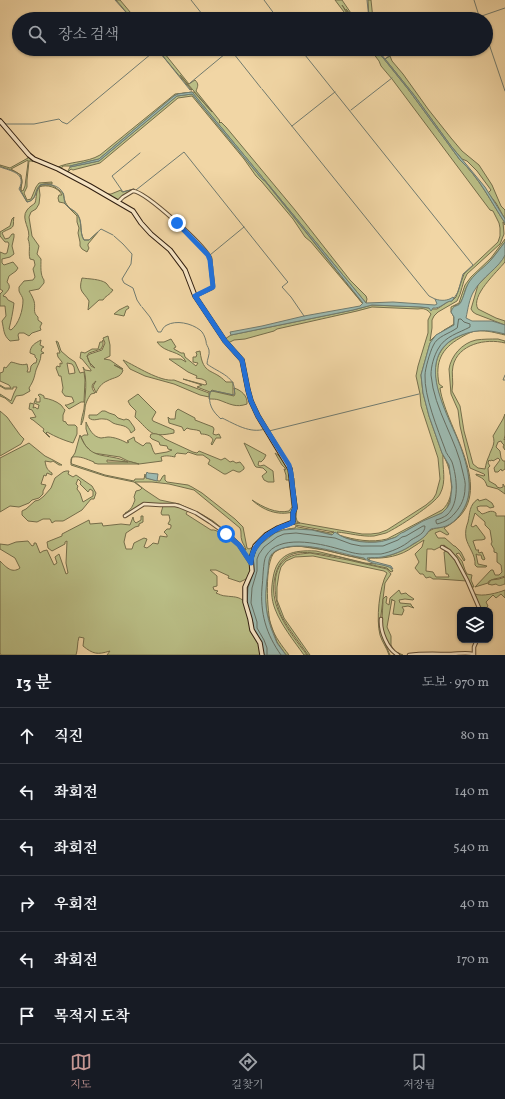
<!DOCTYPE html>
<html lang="ko">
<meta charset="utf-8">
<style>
body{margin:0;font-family:Vollkorn,"Noto Serif KR",serif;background:#242831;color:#f1f3f6}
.controls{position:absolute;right:12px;bottom:12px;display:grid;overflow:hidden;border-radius:8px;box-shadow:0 1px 3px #0004}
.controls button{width:36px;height:36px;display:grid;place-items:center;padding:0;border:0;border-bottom:1px solid #363941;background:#171b24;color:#f1f3f6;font:20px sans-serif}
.stop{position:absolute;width:12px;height:12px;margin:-9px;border:3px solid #1a73e8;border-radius:50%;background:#fff}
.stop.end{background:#1a73e8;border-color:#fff;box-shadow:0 1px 4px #0008}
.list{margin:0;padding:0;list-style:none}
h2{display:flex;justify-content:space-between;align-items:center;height:52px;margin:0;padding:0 16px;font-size:17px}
h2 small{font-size:13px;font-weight:400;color:#9ea1a6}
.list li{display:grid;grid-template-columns:26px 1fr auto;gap:12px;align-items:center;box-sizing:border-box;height:56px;padding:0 16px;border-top:1px solid #363941}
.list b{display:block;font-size:15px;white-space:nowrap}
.list em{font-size:13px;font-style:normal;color:#9ea1a6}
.icon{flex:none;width:22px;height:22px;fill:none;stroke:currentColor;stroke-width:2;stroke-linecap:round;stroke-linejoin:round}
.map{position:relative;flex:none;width:505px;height:655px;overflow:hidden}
.search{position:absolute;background:#171b24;box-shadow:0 1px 3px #0004;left:12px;right:12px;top:12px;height:44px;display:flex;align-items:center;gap:10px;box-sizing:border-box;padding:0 14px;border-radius:22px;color:#9ea1a6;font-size:15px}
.sheet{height:388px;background:#171b24}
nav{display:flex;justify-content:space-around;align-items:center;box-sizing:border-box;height:56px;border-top:1px solid #363941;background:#171b24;font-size:11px;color:#9ea1a6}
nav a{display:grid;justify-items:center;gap:2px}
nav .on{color:#c59692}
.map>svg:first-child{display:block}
</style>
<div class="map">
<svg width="505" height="655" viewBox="0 0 505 655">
<rect width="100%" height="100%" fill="#f1d6a5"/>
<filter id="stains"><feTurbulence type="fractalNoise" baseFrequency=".005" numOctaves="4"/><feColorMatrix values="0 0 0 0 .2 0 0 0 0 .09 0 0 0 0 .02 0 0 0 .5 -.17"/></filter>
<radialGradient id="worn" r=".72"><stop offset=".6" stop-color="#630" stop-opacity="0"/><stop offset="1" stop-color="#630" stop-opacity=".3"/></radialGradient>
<g fill="#babe86" stroke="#766e4b" fill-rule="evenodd">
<polygon points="116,0 120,0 136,19 132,19"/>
<polygon points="335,0 342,0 355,19 354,19 346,9 353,19 352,19 342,5 349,17 346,19 347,16"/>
<polygon points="368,0 371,0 373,19 369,19"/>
<path d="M 157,49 L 161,49 L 189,84 L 195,80 C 199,84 198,86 196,91 L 220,121 L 219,122 L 220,123 L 221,122 L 226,127 L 295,210 L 350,280 L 366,296 L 367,299 L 366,303 L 192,92 L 178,94 L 174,96 L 99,159 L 70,166 L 63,166 L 60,170 L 56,168 C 69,161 87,163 100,155 L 175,94 L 194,92 L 212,112 L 180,75 L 192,90 L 191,90 Z"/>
<path d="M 370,49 L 376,49 L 408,89 L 460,160 C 479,177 491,202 505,223 L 505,225 L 503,222 L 504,234 L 500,244 L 467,274 C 462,282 462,293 457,301 L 438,312 L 434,316 L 432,320 L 432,328 L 430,341 L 435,336 L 454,324 L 454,317 L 451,312 L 451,307 L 459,303 L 465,285 L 471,277 L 491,258 L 505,239 L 505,242 C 500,248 496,254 491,260 C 483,269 473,275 467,286 C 463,293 464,305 454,306 L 454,325 L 444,330 L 430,343 L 421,375 L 423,393 L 429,416 L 442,453 L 449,465 L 451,479 L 452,495 L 447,508 L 442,513 L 409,529 L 396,537 L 382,542 L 362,542 L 312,530 L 289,529 L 283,530 L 275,533 L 261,544 L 255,552 L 253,558 L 253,570 L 248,588 L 247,601 L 253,623 L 253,629 L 261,642 L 263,655 C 261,646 255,638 252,630 C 249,620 244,597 246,587 C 247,584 249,581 250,578 C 251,572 250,564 252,557 C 258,538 278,530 295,528 L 296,526 L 298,527 L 331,533 L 334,532 L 295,525 L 294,524 L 300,523 L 296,522 L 294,520 L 292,476 L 294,478 L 294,485 L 297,505 L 296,517 L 297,521 L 300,523 L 362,534 L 371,534 L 379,533 L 387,530 L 426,505 L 433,499 L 436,494 L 440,479 L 438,458 L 421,406 L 420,394 L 416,376 L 418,366 L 428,333 L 428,320 L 431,314 C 427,309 424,308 418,309 L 372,307 L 357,311 L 277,329 L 274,331 L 245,339 L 234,340 L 228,343 L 225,339 L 231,335 L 353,310 L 372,305 L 421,307 L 429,308 L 430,309 L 437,309 L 449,301 L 452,301 L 456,297 L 464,274 L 498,242 L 500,236 L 500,228 L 499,223 L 493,211 L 490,210 L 392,79 L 381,66 L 379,61 ZM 443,455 C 452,470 457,497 442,510 L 387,539 C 372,543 354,540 339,535 L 337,532 C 349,533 362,537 374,536 C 378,535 382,534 386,533 C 397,528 435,504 440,494 C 447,481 442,468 443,455 Z"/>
<polygon points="390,56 392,61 403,74 428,109 451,138 462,151 479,165 492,185 501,206 505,210 505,219 496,203 488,193 491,190 477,171 467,161 462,159 451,146 414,95 385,59"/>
<polygon points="192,94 262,179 265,181 363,304 311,242 305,237 293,219 262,182 256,176 244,159 192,96 178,98 100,163 73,170 71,169 67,173 70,167 99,161 177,96"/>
<path d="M 29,156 L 41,163 L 31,161 L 29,161 L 27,180 L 27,187 L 24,193 L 27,200 L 31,199 L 36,187 L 39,183 L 52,182 L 52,184 C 29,181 42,199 27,202 L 20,189 C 27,173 14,171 2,167 L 0,166 L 0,165 L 10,168 L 28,158 ZM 28,160 L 28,163 L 25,186 L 23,191 L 21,190 L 22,182 L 21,175 L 11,169 Z"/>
<path d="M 41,185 L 52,185 L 63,193 C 65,202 65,204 72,210 C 73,210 77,214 77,214 C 83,222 79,232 84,240 L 89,240 L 98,232 L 88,244 L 88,246 L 89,248 L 87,252 L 82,249 L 80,246 L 80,242 L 78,233 L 79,228 L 77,222 L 77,216 L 64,203 L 59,202 L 58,198 L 59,195 L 62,195 C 58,187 47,184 39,187 L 40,195 L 39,204 L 36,209 L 31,212 L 29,217 L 32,236 L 39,246 L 37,254 L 41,259 C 41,266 40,275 44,280 L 44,283 L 39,289 L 29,291 C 31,294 33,298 34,301 C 36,308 32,312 38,317 L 38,320 L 42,323 L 40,327 L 41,330 L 32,333 L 29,336 L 24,333 L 19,333 L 18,335 L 19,340 L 10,341 C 3,335 4,329 2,321 L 6,316 L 5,306 L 0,306 L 0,294 L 3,291 L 0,289 L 0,252 L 5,254 L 7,253 L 9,244 L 8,242 L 5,242 L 0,236 L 0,232 L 10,226 L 12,219 L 14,217 C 13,219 14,224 13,226 C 12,229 5,230 2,233 L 5,239 L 9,238 L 12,234 L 14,234 L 14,237 L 12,246 L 14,254 L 10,257 L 2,259 L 2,263 L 4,265 L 13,262 L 18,268 L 16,271 L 9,276 L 7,282 C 13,288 6,292 3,296 L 6,297 L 8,300 L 14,303 C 13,312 11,321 9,329 L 11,330 C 19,324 23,310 23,300 C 23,297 20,294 19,291 L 19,287 L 24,281 L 33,280 L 35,277 L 33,269 L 35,265 L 34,260 L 30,259 C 28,252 31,246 28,239 C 32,230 20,219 27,210 C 29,207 33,205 35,203 C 37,197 35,191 41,185 Z"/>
<polygon points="134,189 123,196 118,202 105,194 111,194 121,190 122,192"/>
<path d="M 505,254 L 505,262 C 497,272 470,296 478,309 L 496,318 L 505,321 L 505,325 L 476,314 L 473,312 L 471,309 L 478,285 L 499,263 Z"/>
<path d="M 82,278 C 89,279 100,279 106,283 C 109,286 109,288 113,290 C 110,295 105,296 103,300 L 99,300 L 88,310 L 89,301 C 83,291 78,292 82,278 Z"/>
<polygon points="127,306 128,306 129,308 126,310 124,316 114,314 119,310"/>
<path d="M 480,330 L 496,331 L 505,334 L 505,335 C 496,333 487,330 477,331 C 472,331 465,335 460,338 C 441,349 435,362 439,384 L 443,387 L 440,388 C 446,431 503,497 444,528 L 449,534 L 447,535 L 440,531 L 435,533 L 438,538 L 445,538 L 454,546 L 455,546 L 461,552 L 465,560 L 464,561 L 459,553 L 456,554 L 462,561 L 465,570 L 467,574 L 472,575 L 471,580 L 474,587 L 472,587 L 465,573 L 452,552 L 444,545 L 434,550 L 432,549 L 427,549 L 426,571 L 433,572 L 436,577 L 449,577 L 448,574 L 446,574 L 444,552 L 447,551 L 454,559 L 467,581 L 439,579 L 433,579 L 430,577 L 426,578 L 423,574 L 420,574 L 415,568 L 419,562 L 415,554 L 422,547 L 424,540 C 420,542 417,545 413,547 C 401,556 385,559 370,558 L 369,560 L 367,558 C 372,557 377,558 382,557 C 392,556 404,550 412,545 C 417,542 421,539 425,536 C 427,534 428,531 431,530 C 434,528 439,528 442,527 C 450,525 459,517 463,510 C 493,462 402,381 449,342 C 458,336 469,331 480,330 Z"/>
<path d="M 108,336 L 110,345 L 110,356 L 104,359 L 110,360 L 123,369 L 114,365 L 123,370 C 121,378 114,377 107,381 C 102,383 98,388 96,393 L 93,386 L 96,381 C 90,385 92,389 95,393 L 91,394 C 88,398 85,404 85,409 C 84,414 84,420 81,425 C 81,419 83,414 84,409 C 85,395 88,380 83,367 L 85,370 L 91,371 L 91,370 L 82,359 L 80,358 L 81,352 L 85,353 L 92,349 L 98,349 L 100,342 L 102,342 L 103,340 L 103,345 L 101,349 L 89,353 L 87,356 L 91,366 L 95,368 L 89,362 L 87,356 L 90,354 L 102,350 L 105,343 L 103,338 Z"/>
<path d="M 171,339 L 176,347 L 174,348 L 174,349 L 181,353 L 184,353 L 185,357 L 196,366 L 198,363 L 193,362 L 193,357 L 196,357 L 197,354 L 196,353 L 196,352 L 200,351 C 203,376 213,368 226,382 L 233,382 L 233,395 L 215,391 L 212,390 L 210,392 L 197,387 L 202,385 L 183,379 L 205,385 L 207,384 L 206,383 L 206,381 L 202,379 L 196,378 L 197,376 L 188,372 L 169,359 L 181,359 L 186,362 C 181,350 165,354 157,342 L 164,342 Z"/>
<path d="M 498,339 L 505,341 L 505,343 C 486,338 458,344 453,366 C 451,374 454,381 452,391 L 460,406 L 464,431 L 473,464 L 478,468 L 485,469 C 486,464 487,460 489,456 C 491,449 496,444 493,436 L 503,419 L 505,414 L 505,435 L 504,440 L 505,439 L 505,450 L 503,447 L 504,445 L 502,443 L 501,441 L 498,442 L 496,447 L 500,451 L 501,458 L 503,461 L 505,461 L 505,469 L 502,471 L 501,469 L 498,472 L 495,472 L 494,468 L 500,460 L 498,458 L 493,461 L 492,460 L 490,461 L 489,460 L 488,463 L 490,466 L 488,468 L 489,481 L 496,485 L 497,487 L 500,488 L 503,487 L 503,484 L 505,487 L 505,494 L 498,489 L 487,486 C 485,479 482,478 476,475 L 476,474 L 484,476 L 485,475 L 484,474 L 470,468 L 460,426 L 458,410 L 451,394 L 449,369 C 451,356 462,343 476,340 C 483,339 491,339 498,339 Z"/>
<path d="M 41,340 L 40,345 L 44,347 L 42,348 L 41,351 L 44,353 L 41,354 C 41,361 38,364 36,370 C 34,378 34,380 29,388 L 30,391 L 23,395 L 16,396 L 12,404 L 5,398 L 0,396 L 0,394 L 11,401 L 14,393 L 17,387 L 13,387 L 13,389 L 5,389 L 0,386 L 0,385 L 5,388 L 11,388 L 9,385 L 0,381 L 0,373 L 3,372 L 4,367 L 6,368 L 11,362 C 17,363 21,366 27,364 L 28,369 L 27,372 L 30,372 L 31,366 L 34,363 L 36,363 L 37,359 L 35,357 L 35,355 L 30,353 C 30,346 35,343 41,340 Z"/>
<path d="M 56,341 L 58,342 L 61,351 L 69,358 L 75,362 L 80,373 L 84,372 L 85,380 L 84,402 L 81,402 L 69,409 L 65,405 L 67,405 L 74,402 L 72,397 L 65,396 L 62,392 L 63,388 L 61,376 L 59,376 L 56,368 L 57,366 L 60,367 L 60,363 L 62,364 L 62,362 L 58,357 L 57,353 L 60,353 ZM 67,363 L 72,364 L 74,367 L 75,373 L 69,374 Z"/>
<path d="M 123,360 C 136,366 160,382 174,380 L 209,393 L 209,397 L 200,395 L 174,384 L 145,376 L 130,369 Z"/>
<path d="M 234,388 C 241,390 248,396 247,404 C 236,408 230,404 219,400 C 216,399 213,399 209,399 L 210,392 L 212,391 L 234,396 L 235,394 Z"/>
<path d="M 40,394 L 44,396 L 44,398 C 50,399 56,401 61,405 C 62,406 63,408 65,410 L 63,415 L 63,421 L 66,422 L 66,423 L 68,425 L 75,425 L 77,427 L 77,434 L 73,443 C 63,440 56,437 47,432 L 46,433 L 50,437 L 49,437 L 43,431 L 44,429 L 33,420 L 31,419 L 30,418 L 36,417 L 32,410 L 29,409 L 30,403 L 34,404 L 33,408 L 35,407 L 36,408 L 38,409 L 39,405 L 34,403 L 36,398 L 36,402 L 40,402 L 40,397 L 38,395 Z"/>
<path d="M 138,394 L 156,412 L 152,419 L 153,421 L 174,430 L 174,433 C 150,438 151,432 135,417 L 136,411 L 130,405 L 128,401 Z"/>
<path d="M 178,409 L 195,418 L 195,420 L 213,427 L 214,429 L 213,434 L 216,435 L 219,434 L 221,438 L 216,438 L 212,445 L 211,444 L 213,440 C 211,435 205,434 201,434 L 200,431 C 195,429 191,430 187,428 L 184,431 L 182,427 L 169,423 L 168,417 L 170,419 L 175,419 L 176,411 Z"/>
<polygon points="0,411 7,417 20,435 24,439 21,444 0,456"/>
<path d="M 102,411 L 105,411 L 109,413 L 115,415 L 118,418 L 124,420 L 126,419 L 129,420 L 134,427 L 135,430 L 131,433 C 128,424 119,426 113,423 C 110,421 108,419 104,419 C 98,418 94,422 89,418 L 89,415 L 97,415 Z"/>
<path d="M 86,422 C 89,429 93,437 101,438 C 103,438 106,437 108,437 C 114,437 122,440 127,443 L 129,442 L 127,441 L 134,437 L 135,441 L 143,446 L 146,443 L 150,443 C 152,445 152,450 155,454 L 167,452 L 172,450 L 168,449 L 167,446 L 160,445 L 159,442 L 152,439 L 150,437 L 151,434 C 157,433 161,435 165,439 L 193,452 L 197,453 L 199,451 L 221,460 L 225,458 L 230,462 L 233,461 L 236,463 L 240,462 L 244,467 L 244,469 L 240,472 L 238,472 L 233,470 L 226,474 L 224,474 L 208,464 L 210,460 L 203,455 L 197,455 L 188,452 L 186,454 L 177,453 L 175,455 L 175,457 C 170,456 166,455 161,457 L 162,461 L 139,464 L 128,461 L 120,457 L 93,453 L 85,445 L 81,437 L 84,435 L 88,435 L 86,429 Z"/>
<path d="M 80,435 C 90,462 107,452 128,462 L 107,460 L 107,462 L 131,462 L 139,464 L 98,464 L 94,463 L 94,462 C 86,459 81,456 72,457 L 71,463 L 72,464 L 105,475 L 134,481 L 135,479 L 144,479 L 145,474 L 146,478 L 159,481 L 160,481 L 163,476 L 165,475 L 165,480 L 167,482 L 188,485 L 192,487 L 202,493 L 235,519 L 243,527 L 247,548 L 249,549 L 253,547 L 250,561 L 240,545 L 210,521 L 179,505 L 144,504 L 126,515 L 125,513 C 132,509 132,507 135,500 L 134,497 L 136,491 L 140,490 L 142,488 L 134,482 L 105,476 L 71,465 L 71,459 L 75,453 ZM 135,482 L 152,482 L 169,484 L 194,490 L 240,528 C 242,532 240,536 242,541 C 243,544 245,546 246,550 L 238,541 L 213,521 L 203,515 L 179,504 L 160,500 L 145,490 Z"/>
<path d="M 29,443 L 45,456 L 53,460 L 62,465 L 59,465 L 53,461 L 51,462 L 45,461 C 46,467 47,470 52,473 L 52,475 L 47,473 L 46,476 L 44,475 L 41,484 L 46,485 L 43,491 L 43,494 L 39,498 L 32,500 L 29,503 L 19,507 L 10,506 L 0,512 L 0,458 Z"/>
<polygon points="244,443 266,455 264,459 261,462 259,461 258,465 260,466 264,465 273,471 274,482 268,482 264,480 262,476 267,472 263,468 256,467 255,466"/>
<path d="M 275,453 L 278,455 L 289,468 L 294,507 L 293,512 C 277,516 263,510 252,500 C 263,507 276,514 289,511 L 292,507 L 289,480 L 286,480 L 286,475 L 284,469 L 286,470 L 285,468 L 282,465 Z"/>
<path d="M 66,471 L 69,471 L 68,474 L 73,477 L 76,475 L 92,486 L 96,493 L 94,499 L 91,499 L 82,510 L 65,520 L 63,521 L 55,521 L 52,523 L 50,519 L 43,519 L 37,522 L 28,521 L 22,515 L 22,511 L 26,509 L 35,501 L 39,500 L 44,496 L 51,488 L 55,478 L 63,472 ZM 78,479 L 81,482 L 80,484 L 88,492 L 90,489 L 93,491 L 93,496 L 83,502 L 80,493 L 77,489 L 78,486 L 76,484 Z"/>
<path d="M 478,499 L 479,501 L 486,499 L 492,503 L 494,507 L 490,508 L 487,506 L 480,506 L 477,507 L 478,511 L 479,511 L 482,514 C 487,513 491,509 496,513 L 496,516 L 505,516 L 505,576 L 499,578 L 494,579 L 489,581 L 488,583 L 475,587 L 491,570 L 493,570 L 495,575 L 499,575 L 502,572 L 501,565 L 497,562 L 497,553 L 494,552 L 494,549 L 491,544 L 492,542 L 490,530 L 485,525 L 485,522 L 475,513 L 471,526 L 473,527 L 476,525 L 485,537 L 485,539 C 481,541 477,539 473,541 L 476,550 L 479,550 L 478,551 L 479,553 L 482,552 L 485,559 L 484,560 L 482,559 L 481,555 L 478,555 L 476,554 L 478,564 L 487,566 L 486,567 L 477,567 L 475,565 C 476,555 468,547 466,538 C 465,532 466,527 468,522 C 470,513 469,505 478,499 Z"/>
<path d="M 175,505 L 188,510 L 186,514 L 211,530 C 219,529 221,536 226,541 L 231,538 C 238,544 251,560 251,569 C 251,572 250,575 248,578 L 240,582 L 228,578 L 229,576 L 216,570 L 210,570 L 217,576 L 217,586 L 213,587 L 214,590 L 218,591 L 216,593 C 219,594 222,596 226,596 C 233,597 239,596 245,602 L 258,640 L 261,655 L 107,655 L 110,651 C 97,655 93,654 83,646 L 84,638 L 79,637 C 77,643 78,649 76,655 L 1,655 L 0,653 L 0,561 C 6,567 12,574 20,568 L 15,558 L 0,549 L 0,544 L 8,545 L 16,542 L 28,541 L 32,546 L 34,545 L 34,543 L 36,543 L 40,553 L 43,551 L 47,550 L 54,565 L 57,563 L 55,557 L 59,554 L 66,574 L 68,573 L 66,563 L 67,541 L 65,542 L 65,544 L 52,551 L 48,548 L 47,542 L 62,536 L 62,534 L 89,520 L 90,524 L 102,523 L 103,526 L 121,524 L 130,525 L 133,517 L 134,521 L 136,523 L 141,520 L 141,516 L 143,516 L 143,522 L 139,524 L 139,526 L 135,527 L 126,533 L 124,542 L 126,549 L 132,549 L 134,543 L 144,538 L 147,539 L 144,547 L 147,548 L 151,545 L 153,543 L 158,544 L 160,536 L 167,537 L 167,535 L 164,532 L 167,529 L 170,529 L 171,527 L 171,525 L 168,524 L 170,520 L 169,515 L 162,515 L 161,513 L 163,506 Z"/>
<path d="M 298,546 C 290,547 281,547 275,552 C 264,561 267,613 271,626 C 275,637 282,646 289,655 L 286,655 L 277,642 L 267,613 L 265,598 L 268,564 C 273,533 329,551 349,556 C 354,557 359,557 364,558 L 366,560 L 324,550 Z"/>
<path d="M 316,551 L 365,563 L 376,564 L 377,563 L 390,567 L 393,571 L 391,572 L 387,568 C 371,565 355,561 339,557 C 325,555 311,551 297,553 C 286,555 279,562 276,573 C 266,604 289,631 307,655 L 304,655 C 294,641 281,625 275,609 C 271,599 271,589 273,578 C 277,553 293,550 316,551 Z"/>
<path d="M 310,553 L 348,560 L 387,569 L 391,574 L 385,583 L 380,623 L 386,646 L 390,655 L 389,655 C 387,648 382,642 380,635 C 376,620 379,587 387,573 L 384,571 L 313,556 L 295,557 L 286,561 L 281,567 L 279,574 L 277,587 L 277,600 L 284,618 L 310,655 L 308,655 C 299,642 289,630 282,617 C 274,601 270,570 286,559 C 293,554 302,554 310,553 Z"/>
<path d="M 505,577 L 505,584 C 501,585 500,587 496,584 L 492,585 L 488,584 L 491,580 L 499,579 Z"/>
<path d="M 399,590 L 401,594 L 406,593 L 408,595 L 414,599 L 413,600 L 405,599 L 399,600 L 400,603 L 411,604 L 411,605 L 414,608 L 408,606 L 402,607 L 404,610 L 402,615 L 393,614 L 395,601 L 392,600 L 392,599 L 387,627 L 391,636 L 391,645 L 394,651 L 403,655 C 390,654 381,633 382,622 C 382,614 383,606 383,599 L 386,596 L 387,597 L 386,603 L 389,605 L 390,598 Z"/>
<path d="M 505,590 L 505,598 L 501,594 L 496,598 L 493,595 L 486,602 L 488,606 L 486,608 L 487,610 L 481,610 L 475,594 C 482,597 498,593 505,590 Z"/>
</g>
<g fill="#9cb8ae" stroke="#717b6f">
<path d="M 376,49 L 377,49 L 414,95 L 451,146 L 485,187 L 505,219 L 505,223 C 491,202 479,177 460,160 L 408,89 Z"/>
<path d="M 192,92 L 366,303 L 393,302 L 435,305 L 437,304 L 435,299 C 441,301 448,301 453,297 L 454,298 L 452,301 C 445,301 441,309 433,308 L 431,311 L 429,308 L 421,307 L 372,305 L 353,310 L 231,335 L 230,332 L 262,326 L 304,316 L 360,306 L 363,303 L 265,181 L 262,179 L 192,94 L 177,96 L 99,161 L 70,167 L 70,166 L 99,159 L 174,96 L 178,94 Z"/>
<path d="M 505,242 C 505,246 505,251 505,255 C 500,267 481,278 474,291 C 469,299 468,309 466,318 L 472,321 L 492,321 L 505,325 L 505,334 C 486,329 473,329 455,338 C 413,361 450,417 461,448 C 467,465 473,487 466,504 C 462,514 453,525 443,527 C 439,528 434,528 431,529 C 428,531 427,534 425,536 C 422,539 417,542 413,544 C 404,551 392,555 382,557 C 377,558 372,557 367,558 L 368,560 L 391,566 L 393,569 C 384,563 372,566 364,558 C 341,554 306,541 283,548 C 268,552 269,559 268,571 C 265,593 264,608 271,628 C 273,633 275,638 277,643 C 280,647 283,651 286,655 L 263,655 L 261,642 L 253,629 L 253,623 L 247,604 L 248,588 L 253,574 L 253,558 L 255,552 L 261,544 L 275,533 L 283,530 L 296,529 L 312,530 L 332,535 L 335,532 C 346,542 374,545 387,540 C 390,539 394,538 396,537 C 399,535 400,533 404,532 L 423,521 L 442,513 L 447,508 L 450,503 L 452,487 L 449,465 L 442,453 L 429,416 L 423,393 L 421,375 L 430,343 L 436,335 L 454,325 L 454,317 L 451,312 C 454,303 458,308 461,302 C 464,296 465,290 468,284 C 473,275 482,269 489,262 C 495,256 500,248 505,242 Z"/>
<polygon points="147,472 148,473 158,474 157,481 146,478 146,475"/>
</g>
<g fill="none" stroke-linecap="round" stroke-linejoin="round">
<g stroke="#666c5f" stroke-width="1">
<path d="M 459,319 L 461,319 L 464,322 L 470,324 L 470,327 C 459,333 445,336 438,349 C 434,356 431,366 431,375 C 434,410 457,440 463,473 C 464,478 466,483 465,488 C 465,498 461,506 455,513 C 450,519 445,522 437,524 L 436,522 L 436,520 C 440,519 444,517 447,515 C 460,503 457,477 452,462 C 450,457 446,454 445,449 C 438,430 424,396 425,375 C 425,369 430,352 433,346 C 437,336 449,334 457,328 Z"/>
<path d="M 267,655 L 267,648 L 264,640 L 257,628 L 257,622 L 251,603 L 252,588 L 257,571 L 257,559 L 259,554 L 264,547 L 277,537 L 284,534 L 296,533 L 335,538 L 351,544 L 361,546 L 383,546 L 398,540 L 402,537 L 406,536 L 423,526 L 425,526 C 425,534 417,536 411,540 C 403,547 391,552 381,554 C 376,554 371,554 366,554 C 357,555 347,551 339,549 C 318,543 278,534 266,556 C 263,561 263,581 262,587 C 260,613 266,634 281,655"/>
</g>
<g stroke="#717b6f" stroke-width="1">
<polyline points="115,0 132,19"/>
<polyline points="191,0 206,19"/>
<polyline points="264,0 278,19"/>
<polyline points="367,0 369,19"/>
<polyline points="474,0 480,19"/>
<polyline points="473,19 505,8"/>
<polyline points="486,35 505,91"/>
<polyline points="157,49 190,90"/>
<polyline points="230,49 261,88"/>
<polyline points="301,49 304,53"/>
<polyline points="381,49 382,55"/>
<polyline points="305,55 473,265 463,274 458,292 454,298"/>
<polyline points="385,59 390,55 388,50 391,49"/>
<polyline points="190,83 231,49"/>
<polyline points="262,89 429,296 435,299"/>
<polyline points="351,110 392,78"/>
<polyline points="0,118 6,124 34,124 59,119 62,122 67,124 157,49"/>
<polyline points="292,126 335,92"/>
<path d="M 0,167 C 11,171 27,173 19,189 L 27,202 C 36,201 35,191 40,185 C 48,183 59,185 63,193 C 65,196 63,201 66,205 C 70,209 76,211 78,215 C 83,223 79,232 84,240 L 89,240 L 101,229 L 113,235"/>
<polyline points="134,189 123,192 112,176 140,153"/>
<polyline points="136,190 184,152 287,281 288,282 282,287 291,297 304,316"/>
<polyline points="114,236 123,244 132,254 131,264 122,279 124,283 133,288 137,300 141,306"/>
<polyline points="210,255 244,227"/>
<path d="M 142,307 L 150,317 L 158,332 L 161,332 C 162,330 164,326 167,325 C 176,320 191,323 200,330 C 203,332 205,337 206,341 C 206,345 208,346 209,350 C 210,355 207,359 207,364 C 219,373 238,377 234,395 L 215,391 L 212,391 L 210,392 C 208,404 212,411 221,419 L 222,418 C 235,424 250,434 265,429"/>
<polyline points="505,375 503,380 505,380"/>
<polyline points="269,431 419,394"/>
</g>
<g stroke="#614d35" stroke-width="4.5">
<g id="street">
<path d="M 118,202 L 123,197 L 133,191 C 146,192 204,245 210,258 C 211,261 210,264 211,267 C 211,274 213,280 213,286 L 212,288 L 195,296"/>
<polyline points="125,516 144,504 160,505 175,505 179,506 196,513 210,522 232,538 239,545 250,562"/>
<polyline points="442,547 449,551 456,559 467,580 480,610"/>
<path d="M 381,619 C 380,631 387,649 398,655"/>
<path d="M 409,655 C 423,653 437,654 451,654 C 458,654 466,652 473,654"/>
<polyline points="474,655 474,647 477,640"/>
</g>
</g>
<g stroke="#311f10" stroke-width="5.5">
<polyline id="secondary" points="0,121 29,155 34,159 58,169 90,186 133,211 141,223 151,234 170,250 185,270 195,296 225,341 242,360 248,390 251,401 258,416 290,469 295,508 293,513 293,522 278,528 266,535 255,546 251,558 252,571 245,587 245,602 250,619 252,630 260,643 262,655"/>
</g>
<use href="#street" stroke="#f6e4c4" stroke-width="2.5"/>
<use href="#secondary" stroke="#f6e4c4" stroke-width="3.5"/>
</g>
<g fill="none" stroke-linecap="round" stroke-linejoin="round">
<path stroke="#1a73e8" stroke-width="5" d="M 177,223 L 208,255 L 210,260 L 213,287 L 195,296 L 225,341 L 242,360 L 248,390 L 251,401 L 258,416 L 289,465 L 291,473 L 295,508 L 293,513 L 293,522 C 289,525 283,526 279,528 C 265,535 251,546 251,563 L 239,545 L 226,534"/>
</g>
<rect width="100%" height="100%" filter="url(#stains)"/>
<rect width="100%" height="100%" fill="url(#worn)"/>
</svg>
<div class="controls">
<button><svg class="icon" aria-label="layers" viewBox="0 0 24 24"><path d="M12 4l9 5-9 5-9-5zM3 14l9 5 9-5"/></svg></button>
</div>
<div class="stop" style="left:226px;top:534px"></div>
<div class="stop end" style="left:177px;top:223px"></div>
<div class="search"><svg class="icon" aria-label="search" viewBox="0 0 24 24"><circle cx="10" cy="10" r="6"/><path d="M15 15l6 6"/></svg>장소 검색</div>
</div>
<section class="sheet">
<h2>13 분<small>도보 · 970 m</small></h2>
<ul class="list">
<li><svg class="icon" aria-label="ahead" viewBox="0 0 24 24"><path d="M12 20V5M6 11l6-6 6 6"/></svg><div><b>직진</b></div><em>80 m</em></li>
<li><svg class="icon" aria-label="left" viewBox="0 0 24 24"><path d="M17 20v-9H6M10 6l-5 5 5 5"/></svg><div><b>좌회전</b></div><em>140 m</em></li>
<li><svg class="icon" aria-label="left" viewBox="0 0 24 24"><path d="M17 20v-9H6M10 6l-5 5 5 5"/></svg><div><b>좌회전</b></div><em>540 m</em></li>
<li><svg class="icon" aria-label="right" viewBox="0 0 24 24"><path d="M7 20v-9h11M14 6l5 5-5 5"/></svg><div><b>우회전</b></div><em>40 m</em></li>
<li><svg class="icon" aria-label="left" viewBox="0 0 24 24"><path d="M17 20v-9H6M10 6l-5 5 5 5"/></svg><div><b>좌회전</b></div><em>170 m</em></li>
<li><svg class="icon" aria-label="arrive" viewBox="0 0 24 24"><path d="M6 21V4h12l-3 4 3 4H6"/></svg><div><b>목적지 도착</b></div></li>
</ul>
</section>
<nav>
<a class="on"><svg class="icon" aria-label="map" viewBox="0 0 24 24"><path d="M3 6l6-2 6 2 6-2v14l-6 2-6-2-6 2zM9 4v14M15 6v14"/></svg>지도</a>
<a><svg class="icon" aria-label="directions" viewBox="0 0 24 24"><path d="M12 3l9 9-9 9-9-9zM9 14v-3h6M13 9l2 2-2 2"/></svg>길찾기</a>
<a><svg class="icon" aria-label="saved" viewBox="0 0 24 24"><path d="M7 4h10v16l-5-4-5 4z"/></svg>저장됨</a>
</nav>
